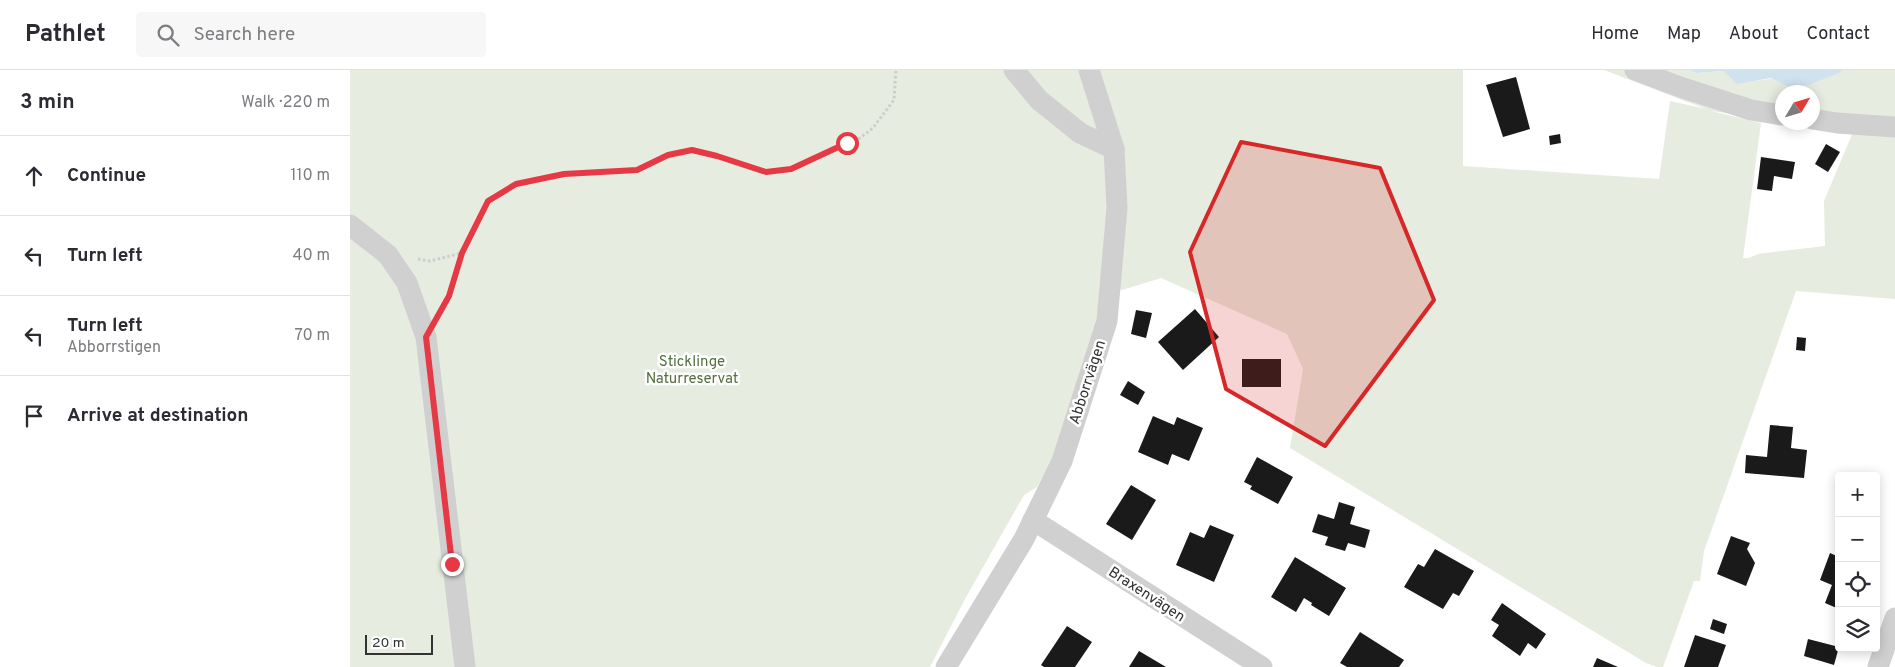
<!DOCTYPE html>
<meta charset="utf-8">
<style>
body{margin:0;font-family:Overpass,sans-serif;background:#f7f7f7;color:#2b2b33}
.controls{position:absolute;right:15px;bottom:15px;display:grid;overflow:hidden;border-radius:5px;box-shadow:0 2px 12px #0003}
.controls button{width:45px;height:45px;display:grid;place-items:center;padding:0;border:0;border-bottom:1px solid #e1e1e2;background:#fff;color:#2b2b33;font:25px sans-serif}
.compass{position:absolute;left:1425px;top:15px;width:45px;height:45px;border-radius:50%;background:#fff;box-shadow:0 2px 12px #0003;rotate:52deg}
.scale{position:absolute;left:15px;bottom:12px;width:68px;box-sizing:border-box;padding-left:5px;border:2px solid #333;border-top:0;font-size:14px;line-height:18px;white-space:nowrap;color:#333;-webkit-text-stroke:4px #fff;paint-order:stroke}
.stop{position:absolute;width:15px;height:15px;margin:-11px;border:4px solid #e63946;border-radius:50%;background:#fff}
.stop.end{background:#e63946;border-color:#fff;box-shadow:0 1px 5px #0008}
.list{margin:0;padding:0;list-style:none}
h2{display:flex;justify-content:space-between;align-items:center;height:65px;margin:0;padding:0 20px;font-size:21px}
h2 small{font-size:16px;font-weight:400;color:#7c7c81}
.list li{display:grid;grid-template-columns:32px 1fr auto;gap:15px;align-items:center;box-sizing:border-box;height:80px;padding:0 20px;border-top:1px solid #e1e1e2}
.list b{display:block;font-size:19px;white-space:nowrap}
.list p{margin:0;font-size:16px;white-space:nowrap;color:#7c7c81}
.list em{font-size:16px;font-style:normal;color:#7c7c81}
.icon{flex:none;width:28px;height:28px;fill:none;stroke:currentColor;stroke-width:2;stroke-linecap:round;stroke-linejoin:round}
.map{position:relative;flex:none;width:1545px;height:597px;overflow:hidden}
header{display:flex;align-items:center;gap:30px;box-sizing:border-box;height:70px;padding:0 25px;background:#fff;border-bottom:1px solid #e1e1e2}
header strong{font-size:24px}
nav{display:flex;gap:28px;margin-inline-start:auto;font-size:18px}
.search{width:350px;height:45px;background:#f7f7f7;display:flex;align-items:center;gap:12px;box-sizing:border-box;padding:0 18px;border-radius:5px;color:#7c7c81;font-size:19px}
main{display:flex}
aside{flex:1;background:#fff}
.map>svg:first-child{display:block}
</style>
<header>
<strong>Pathlet</strong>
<div class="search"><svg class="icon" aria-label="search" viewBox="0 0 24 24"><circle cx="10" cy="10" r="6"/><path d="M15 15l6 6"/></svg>Search here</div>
<nav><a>Home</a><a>Map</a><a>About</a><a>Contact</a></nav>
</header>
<main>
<aside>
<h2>3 min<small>Walk · 220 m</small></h2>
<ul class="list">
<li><svg class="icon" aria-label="ahead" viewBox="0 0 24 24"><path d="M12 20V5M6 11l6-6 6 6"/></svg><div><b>Continue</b></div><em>110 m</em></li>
<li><svg class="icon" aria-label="left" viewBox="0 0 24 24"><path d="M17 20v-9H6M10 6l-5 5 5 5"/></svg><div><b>Turn left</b></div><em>40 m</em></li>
<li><svg class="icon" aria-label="left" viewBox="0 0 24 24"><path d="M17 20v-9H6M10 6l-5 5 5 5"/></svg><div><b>Turn left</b><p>Abborrstigen</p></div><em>70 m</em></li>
<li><svg class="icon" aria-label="arrive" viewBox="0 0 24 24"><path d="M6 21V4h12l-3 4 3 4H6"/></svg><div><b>Arrive at destination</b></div></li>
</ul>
</aside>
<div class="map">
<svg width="1545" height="597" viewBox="0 0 1545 597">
<rect width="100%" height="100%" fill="#fff"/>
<path fill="#e6ecdf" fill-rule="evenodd" d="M 0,0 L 1113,0 L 1113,96 L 1309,109 L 1320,31 L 1356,39 L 1254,0 L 1340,0 L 1346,3 L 1374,1 L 1396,12 L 1485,0 L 1545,0 L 1545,229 L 1446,221 L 1354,481 L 1350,511 L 1344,511 L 1313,597 L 1307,597 L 1296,593 L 940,378 L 953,299 L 937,264 L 811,208 L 772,220 L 755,213 L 757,233 L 717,363 L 687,417 L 674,425 L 615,529 L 580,597 L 0,597 ZM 1432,22 L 1462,22 L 1462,52 L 1503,62 L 1474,131 L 1475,176 L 1408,184 L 1399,188 L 1393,188 L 1411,53 L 1361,41 L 1432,50 Z"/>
<polygon fill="#cfe2ee" points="1340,0 1492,0 1489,3 1458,15 1439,17 1421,8 1387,14 1374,1 1346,3"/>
<g fill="#1a1a1a">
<polygon points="1166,7 1180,59 1153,67 1136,15"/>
<polygon points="1210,64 1211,73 1200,75 1199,66"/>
<polygon points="1476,74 1490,82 1478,102 1465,94"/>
<polygon points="1411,87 1445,92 1442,109 1424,106 1422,121 1407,119"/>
<polygon points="845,239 869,267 833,300 808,272"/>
<polygon points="786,240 802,243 796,268 781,264"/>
<polygon points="1447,267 1456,268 1455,281 1446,280"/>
<rect x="892" y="289" width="39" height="28"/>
<polygon points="778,311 795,322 788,335 770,325"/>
<polygon points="803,346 824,355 827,347 853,358 839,391 822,384 818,395 788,382"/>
<polygon points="1420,355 1443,357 1441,378 1457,380 1454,408 1395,403 1396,385 1417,387"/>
<polygon points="907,387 943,407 928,434 900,419 902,416 894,412"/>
<polygon points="781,415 806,430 782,470 756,454"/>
<polygon points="989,432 1005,437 1000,454 1020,460 1015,478 998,473 995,481 975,475 978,467 962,462 968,444 984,449"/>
<polygon points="860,455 884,465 864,512 826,495 840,462 854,468"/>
<polygon points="1381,466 1400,473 1397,479 1405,493 1396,516 1367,504"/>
<polygon points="1085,479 1124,501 1109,526 1103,523 1093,539 1054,517 1068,494 1074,497"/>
<polygon points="1480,483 1489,487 1489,539 1475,533 1482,515 1470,510"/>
<polygon points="945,487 996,518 979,546 961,535 962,533 954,528 946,542 921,527"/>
<polygon points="1152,533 1196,564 1186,579 1178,573 1170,586 1142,566 1149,555 1141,550"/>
<polygon points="1363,549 1377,554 1374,564 1360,559"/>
<polygon points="717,556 742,572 725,597 694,597 691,595"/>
<polygon points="1010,562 1054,590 1049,597 997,597 990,593"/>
<polygon points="1345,565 1376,575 1368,597 1334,597"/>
<polygon points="1458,569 1489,577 1484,595 1454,586"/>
<polygon points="789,581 816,597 779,597"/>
<polygon points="1247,588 1268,597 1243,597"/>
</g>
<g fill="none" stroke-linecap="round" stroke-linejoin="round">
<g stroke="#cdcdcd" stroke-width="3" stroke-dasharray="2.5 2.5" stroke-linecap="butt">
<polyline points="68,189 80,191 112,183"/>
<polyline points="91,241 99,226 112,183 138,131 166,114 214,104 287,100 318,85 342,80 367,86 416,102 441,99 510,68 523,58 544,30 546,0"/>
</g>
<g stroke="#d0d0d0" stroke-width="21">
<polyline points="664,0 689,30 730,63 764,79"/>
<polyline points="1285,0 1330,17 1401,40 1432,45"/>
<polyline points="1462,49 1487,53 1545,57"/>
<polyline points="0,155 38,185 57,213 76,267 115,597"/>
<polyline points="683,450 912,597"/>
<polyline points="596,597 674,469 712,391 757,251 767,138 764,79 739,0"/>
<polyline points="1528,597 1545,548"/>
</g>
</g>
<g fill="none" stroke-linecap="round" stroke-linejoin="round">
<polyline stroke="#e63946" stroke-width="6" points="102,494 76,267 99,226 112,183 138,131 166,114 214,104 287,100 318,85 342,80 367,86 416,102 441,99 497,73"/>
</g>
<path fill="#d62828" fill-opacity="0.2" stroke="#d62828" stroke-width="4" stroke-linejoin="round" d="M 891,72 L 1030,98 L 1084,230 L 975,376 L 876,319 L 840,182 Z"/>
<g text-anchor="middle" stroke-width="5" stroke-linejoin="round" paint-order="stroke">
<g font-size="15" fill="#56703f" stroke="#fff">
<text x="342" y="296">Sticklinge<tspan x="342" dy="17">Naturreservat</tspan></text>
</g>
<g font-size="15" fill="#333" stroke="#fff">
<text transform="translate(737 312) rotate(-72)" y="5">Abborrvägen</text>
<text transform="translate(797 524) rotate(33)" y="5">Braxenvägen</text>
</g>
</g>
</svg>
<div class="controls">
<button>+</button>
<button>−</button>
<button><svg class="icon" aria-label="locate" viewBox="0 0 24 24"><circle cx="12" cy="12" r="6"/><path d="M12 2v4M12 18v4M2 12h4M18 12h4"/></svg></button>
<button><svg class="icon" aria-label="layers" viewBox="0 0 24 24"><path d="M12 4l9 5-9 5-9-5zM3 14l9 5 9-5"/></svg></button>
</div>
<svg class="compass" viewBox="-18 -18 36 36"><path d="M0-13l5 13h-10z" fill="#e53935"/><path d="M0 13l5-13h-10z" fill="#7c7c81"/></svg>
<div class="scale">20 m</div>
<div class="stop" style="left:497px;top:73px"></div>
<div class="stop end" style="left:102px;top:494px"></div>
</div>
</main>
